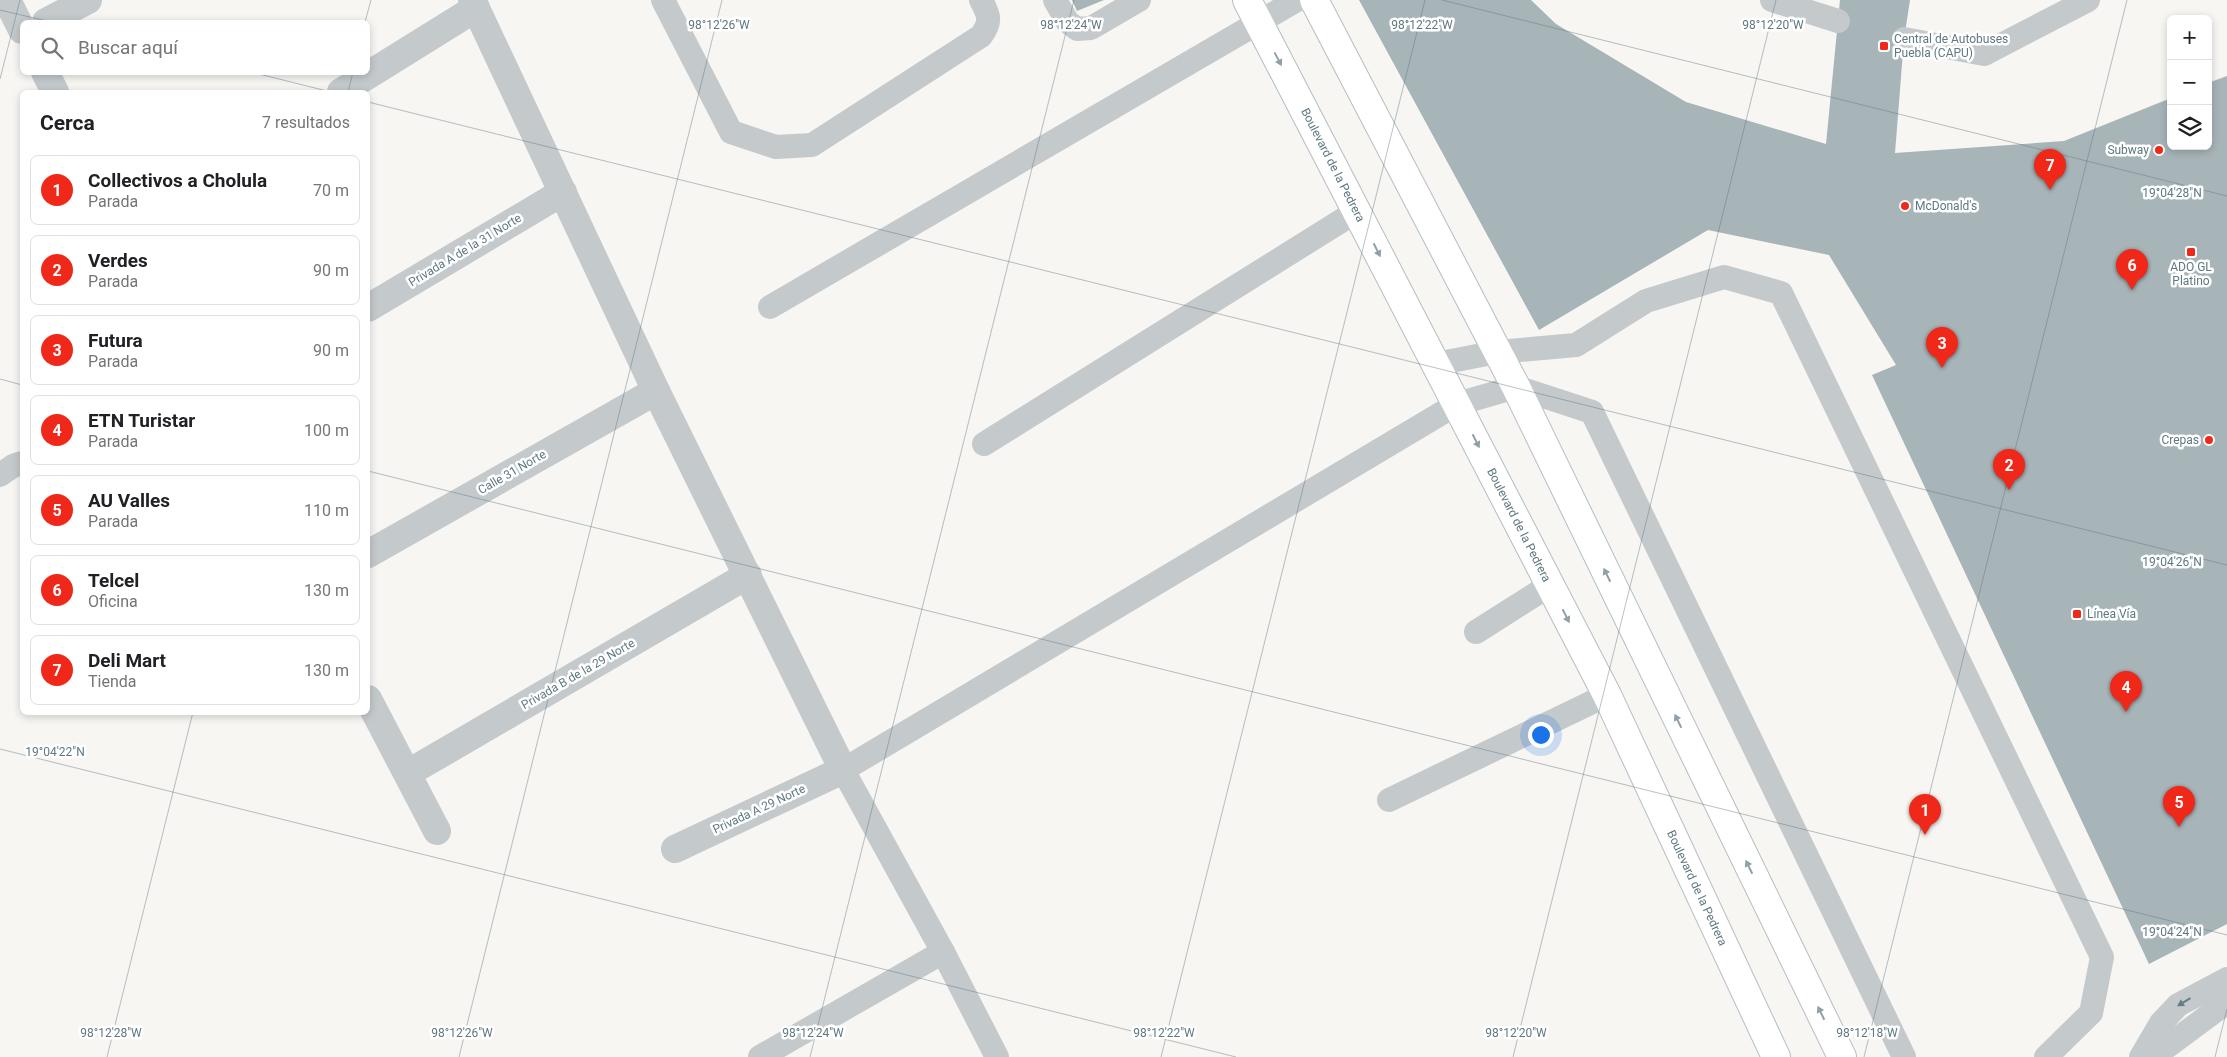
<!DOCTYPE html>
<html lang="es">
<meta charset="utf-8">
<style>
body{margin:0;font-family:Roboto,sans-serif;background:#f2f2f2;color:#202124}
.controls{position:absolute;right:15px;top:15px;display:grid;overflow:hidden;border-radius:8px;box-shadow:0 2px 8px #0003}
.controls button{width:45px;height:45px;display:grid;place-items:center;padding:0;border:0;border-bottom:1px solid #e0e0e0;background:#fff;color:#202124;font:25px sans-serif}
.you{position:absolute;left:1540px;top:734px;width:18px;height:18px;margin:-12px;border:4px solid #fff;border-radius:50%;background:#1a73e8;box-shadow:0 0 0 8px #1a73e833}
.badge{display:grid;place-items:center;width:32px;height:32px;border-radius:50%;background:#f02819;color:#fff;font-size:16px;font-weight:700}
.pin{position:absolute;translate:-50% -41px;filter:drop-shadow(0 1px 2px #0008)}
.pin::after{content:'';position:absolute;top:26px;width:18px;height:15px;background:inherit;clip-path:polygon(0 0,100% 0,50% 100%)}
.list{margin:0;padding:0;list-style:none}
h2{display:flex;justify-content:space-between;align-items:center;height:65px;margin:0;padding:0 20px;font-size:21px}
h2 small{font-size:16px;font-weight:400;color:#757577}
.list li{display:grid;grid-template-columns:32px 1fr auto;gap:15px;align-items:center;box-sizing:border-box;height:70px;margin:0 10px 10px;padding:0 10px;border:1px solid #e0e0e0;border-radius:8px}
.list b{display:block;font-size:19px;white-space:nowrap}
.list p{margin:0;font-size:16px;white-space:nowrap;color:#757577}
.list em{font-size:16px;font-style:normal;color:#757577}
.icon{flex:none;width:28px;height:28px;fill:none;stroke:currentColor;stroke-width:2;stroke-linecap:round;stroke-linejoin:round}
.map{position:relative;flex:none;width:2227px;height:1057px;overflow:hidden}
.search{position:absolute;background:#fff;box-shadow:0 2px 8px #0003;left:20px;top:20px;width:350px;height:55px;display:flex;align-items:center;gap:12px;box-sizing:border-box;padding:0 18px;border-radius:8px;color:#757577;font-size:19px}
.panel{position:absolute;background:#fff;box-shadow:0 2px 8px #0003;left:20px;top:90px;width:350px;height:625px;border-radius:8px}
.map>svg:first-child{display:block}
</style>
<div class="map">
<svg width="2227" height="1057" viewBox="0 0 2227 1057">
<rect width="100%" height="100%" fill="#f7f6f3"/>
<g fill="#a7b4b8">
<polygon points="1072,0 1104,0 1077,11"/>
<polygon points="1359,0 1531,0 1556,24 1686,102 1826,144 1840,0 1910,0 1904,39 1895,153 2064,141 2171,98 2171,146 2208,146 2208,83 2227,76 2227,924 2149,964 1872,375 1896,365 1829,255 1708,230 1539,330"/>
</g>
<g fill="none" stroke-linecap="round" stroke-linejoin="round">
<g stroke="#b6bdc0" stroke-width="30">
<g id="secondary">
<polyline points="1247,0 1607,695 1776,1057"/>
<polyline points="1314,0 1516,387 1842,1057"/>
</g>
</g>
<g stroke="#c4c9cc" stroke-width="24">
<path d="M 663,0 L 731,132 L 776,147 L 812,145 L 981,36 C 992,21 989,15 981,0"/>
<polyline points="1055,0 1067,21 1077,29 1091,28 1139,0"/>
<polyline points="1772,0 1838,21"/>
<polyline points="1904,39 1984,54 2088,0"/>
<polyline points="770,307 1297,0"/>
<polyline points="1436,364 1497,352 1576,345 1646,301 1724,277 1781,293 2102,957 2091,1013 2046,1057"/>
<polyline points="984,444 1357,211"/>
<polyline points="0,475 13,466 22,463"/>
<polyline points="1476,632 1550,585"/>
<polyline points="1389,800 1607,695"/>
<polyline points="943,952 843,770 1457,404 1516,387 1592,412 1904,1057"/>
<polyline points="760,1057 943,952 997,1057"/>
<polyline points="2141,1057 2161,1023 2178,1005 2227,979"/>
<polyline points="2153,1057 2227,1002"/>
</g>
<g stroke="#c4c9cc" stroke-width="28">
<polyline points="7,0 22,30"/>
<polyline points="472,0 656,391 843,770 675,849"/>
<polyline points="46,22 88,0"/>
<polyline points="45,72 55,92"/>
<polyline points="341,92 476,8"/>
<polyline points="368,308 563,192"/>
<polyline points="368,554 656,391"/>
<polyline points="368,699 437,831"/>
<polyline points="408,773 748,575"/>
</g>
<use href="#secondary" stroke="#fff" stroke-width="28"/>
</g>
<defs><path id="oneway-solid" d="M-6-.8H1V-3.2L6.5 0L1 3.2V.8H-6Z" transform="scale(1.25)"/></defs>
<g fill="#8fa0a7">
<use href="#oneway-solid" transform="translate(1278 59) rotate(62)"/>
<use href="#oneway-solid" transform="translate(1377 250) rotate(63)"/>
<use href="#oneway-solid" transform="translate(1476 441) rotate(63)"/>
<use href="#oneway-solid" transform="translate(1607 575) rotate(-116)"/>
<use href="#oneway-solid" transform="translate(1566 616) rotate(63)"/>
<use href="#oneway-solid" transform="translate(1678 721) rotate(-116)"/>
<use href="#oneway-solid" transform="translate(1749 867) rotate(-116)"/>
<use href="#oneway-solid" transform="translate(1821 1013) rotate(-116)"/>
</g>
<use fill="#647c85" href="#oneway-solid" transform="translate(2184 1002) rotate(149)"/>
<path fill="none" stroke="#5f7881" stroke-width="1" stroke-opacity="0.45" d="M 1442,0 L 2227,196M 0,10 L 51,22M 365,22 L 371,0M 251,72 L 331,92M 0,79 L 20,0M 348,92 L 353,72M 368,102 L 2227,565M 0,379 L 22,385M 368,471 L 2227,935M 0,749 L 1236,1057M 107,1057 L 193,712M 459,1057 L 722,0M 810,1057 L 1074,0M 1161,1057 L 1425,0M 1513,1057 L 1776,0M 1864,1057 L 2127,0M 2215,1057 L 2227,1009"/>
<g fill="#f02819" stroke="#fff" stroke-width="2">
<rect x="1879" y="41" width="10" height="10" rx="2.5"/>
<circle cx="2159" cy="150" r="5"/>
<circle cx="1905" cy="206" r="5"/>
<rect x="2186" y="247" width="10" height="10" rx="2.5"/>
<circle cx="2209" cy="440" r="5"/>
<rect x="2072" y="609" width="10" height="10" rx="2.5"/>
</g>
<g text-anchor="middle" stroke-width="5" stroke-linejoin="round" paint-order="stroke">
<g font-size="12" fill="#5f7881" stroke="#fff" text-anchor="start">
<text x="1894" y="43">Central de Autobuses<tspan x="1894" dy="14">Puebla (CAPU)</tspan></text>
<text x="2149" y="154" text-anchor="end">Subway</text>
<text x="1915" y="210">McDonald's</text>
<text x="2191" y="271" text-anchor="middle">ADO GL<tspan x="2191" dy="14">Platino</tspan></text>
<text x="2199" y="444" text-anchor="end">Crepas</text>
<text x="2087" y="618">Línea Vía</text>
</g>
<g font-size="12" fill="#5f7881" stroke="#fff">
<text transform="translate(1333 165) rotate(63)" y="4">Boulevard de la Pedrera</text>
<text transform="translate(465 250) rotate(-31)" y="4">Privada A de la 31 Norte</text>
<text transform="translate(512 472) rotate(-30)" y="4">Calle 31 Norte</text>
<text transform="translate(1519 525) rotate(63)" y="4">Boulevard de la Pedrera</text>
<text transform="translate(578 674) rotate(-30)" y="4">Privada B de la 29 Norte</text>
<text transform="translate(759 809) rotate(-25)" y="4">Privada A 29 Norte</text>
<text transform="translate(1697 888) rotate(65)" y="4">Boulevard de la Pedrera</text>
</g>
</g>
<g font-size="12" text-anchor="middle" fill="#5f7881" stroke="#fff" stroke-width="5" stroke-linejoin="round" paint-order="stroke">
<text x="719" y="29">98°12'26"W</text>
<text x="1071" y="29">98°12'24"W</text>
<text x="1422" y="29">98°12'22"W</text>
<text x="1773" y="29">98°12'20"W</text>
<text x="2172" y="197">19°04'28"N</text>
<text x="2172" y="566">19°04'26"N</text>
<text x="55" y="756">19°04'22"N</text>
<text x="2172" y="936">19°04'24"N</text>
<text x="111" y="1037">98°12'28"W</text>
<text x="462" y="1037">98°12'26"W</text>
<text x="813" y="1037">98°12'24"W</text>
<text x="1164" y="1037">98°12'22"W</text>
<text x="1516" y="1037">98°12'20"W</text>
<text x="1867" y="1037">98°12'18"W</text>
</g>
</svg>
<div class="controls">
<button>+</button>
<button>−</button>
<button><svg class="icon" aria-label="layers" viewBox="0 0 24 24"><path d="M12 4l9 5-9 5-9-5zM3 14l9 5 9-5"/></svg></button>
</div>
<div class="you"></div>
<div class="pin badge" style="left:1925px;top:835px">1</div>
<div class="pin badge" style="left:2009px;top:490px">2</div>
<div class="pin badge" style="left:1942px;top:368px">3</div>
<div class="pin badge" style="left:2126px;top:712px">4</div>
<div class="pin badge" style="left:2179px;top:827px">5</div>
<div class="pin badge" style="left:2132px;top:290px">6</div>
<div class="pin badge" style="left:2050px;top:190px">7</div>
<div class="search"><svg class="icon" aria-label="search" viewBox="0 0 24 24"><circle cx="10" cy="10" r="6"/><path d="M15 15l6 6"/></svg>Buscar aquí</div>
<section class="panel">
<h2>Cerca<small>7 resultados</small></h2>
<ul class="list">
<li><span class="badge">1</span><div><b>Collectivos a Cholula</b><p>Parada</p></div><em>70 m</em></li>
<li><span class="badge">2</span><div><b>Verdes</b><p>Parada</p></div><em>90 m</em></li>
<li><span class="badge">3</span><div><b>Futura</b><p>Parada</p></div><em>90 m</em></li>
<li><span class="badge">4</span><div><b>ETN Turistar</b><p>Parada</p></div><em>100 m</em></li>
<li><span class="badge">5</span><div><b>AU Valles</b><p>Parada</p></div><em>110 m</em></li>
<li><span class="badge">6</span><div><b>Telcel</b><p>Oficina</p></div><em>130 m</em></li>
<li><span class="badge">7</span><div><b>Deli Mart</b><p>Tienda</p></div><em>130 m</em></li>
</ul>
</section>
</div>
